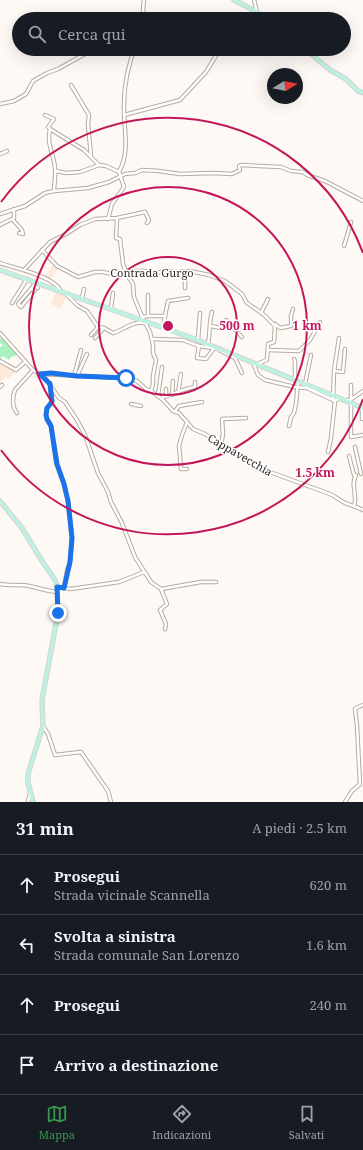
<!DOCTYPE html>
<html lang="it">
<meta charset="utf-8">
<style>
body{margin:0;font-family:"Noto Serif",serif;background:#20242c;color:#f1f3f6}
.compass{position:absolute;left:267px;top:68px;width:36px;height:36px;border-radius:50%;background:#171b24;box-shadow:0 4px 16px #0002;rotate:80deg}
.stop{position:absolute;width:12px;height:12px;margin:-9px;border:3px solid #1a73e8;border-radius:50%;background:#fff}
.stop.end{background:#1a73e8;border-color:#fff;box-shadow:0 1px 4px #0008}
.list{margin:0;padding:0;list-style:none}
h2{display:flex;justify-content:space-between;align-items:center;height:52px;margin:0;padding:0 16px;font-size:17px}
h2 small{font-size:13px;font-weight:400;color:#9ea1a6}
.list li{display:grid;grid-template-columns:26px 1fr auto;gap:12px;align-items:center;box-sizing:border-box;height:60px;padding:0 16px;border-top:1px solid #363941}
.list b{display:block;font-size:15px;white-space:nowrap}
.list p{margin:0;font-size:13px;white-space:nowrap;color:#9ea1a6}
.list em{font-size:13px;font-style:normal;color:#9ea1a6}
.icon{flex:none;width:22px;height:22px;fill:none;stroke:currentColor;stroke-width:2;stroke-linecap:round;stroke-linejoin:round}
.map{position:relative;flex:none;width:363px;height:802px;overflow:hidden}
.search{position:absolute;background:#171b24;box-shadow:0 4px 16px #0002;left:12px;right:12px;top:12px;height:44px;display:flex;align-items:center;gap:10px;box-sizing:border-box;padding:0 14px;border-radius:22px;color:#9ea1a6;font-size:15px}
.sheet{height:292px;background:#171b24}
nav{display:flex;justify-content:space-around;align-items:center;box-sizing:border-box;height:56px;border-top:1px solid #363941;background:#171b24;font-size:11px;color:#9ea1a6}
nav a{display:grid;justify-items:center;gap:2px}
nav .on{color:#35974b}
.map>svg:first-child{display:block}
</style>
<div class="map">
<svg width="363" height="802" viewBox="0 0 363 802">
<rect width="100%" height="100%" fill="#fef9f4"/>
<g fill="#fce9d9">
<polygon points="54,264 59,267 50,280 43,277"/>
<polygon points="57,290 68,294 60,309 51,303"/>
<polygon points="1,362 18,370 8,379 6,376 0,384 0,363"/>
</g>
<polygon fill="#a9f2c0" points="2,337 17,353 14,357 12,356 9,360 3,356 0,359 0,347 1,347 3,345 0,343 0,339"/>
<g fill="none" stroke-linecap="round" stroke-linejoin="round">
<g stroke="#b6aba1" stroke-width="4.5">
<g id="minor">
<polyline points="254,0 257,12"/>
<polyline points="144,19 143,10 144,0"/>
<polyline points="71,85 89,115 88,124 91,156"/>
<polyline points="0,104 14,101 26,94 33,81 47,73 58,69 94,49"/>
<path d="M 45,115 L 54,119 L 48,127 L 50,129 C 46,143 54,155 55,168 C 56,175 54,184 54,191"/>
<polyline points="124,115 180,100 206,72 220,49"/>
<polyline points="50,129 84,150 99,165 106,166 119,172 124,187 112,204 108,219"/>
<polyline points="0,154 7,151"/>
<polyline points="56,171 66,173 80,172 99,165"/>
<path d="M 119,172 C 131,150 123,128 124,104 C 124,84 128,69 134,49"/>
<polyline points="0,214 25,206 45,193 54,191 88,188 109,182 125,174 135,173 142,170 159,171 180,174 214,173 232,174 240,170 239,166 241,165 281,167 291,171 303,172 307,175 325,181 363,201"/>
<polyline points="12,219 22,230 23,234 19,233"/>
<polyline points="0,225 14,218 14,209"/>
<polyline points="344,246 351,222"/>
<polyline points="42,250 57,266 78,277 95,272 102,272 113,274 133,271 146,271 156,273 167,271 178,272 190,271 209,275 225,281 242,294 247,303 263,314 275,326 274,342 268,344 267,360 257,364"/>
<path d="M 0,263 C 14,268 54,276 61,291"/>
<polyline points="24,270 50,242 66,234 80,225 95,219 117,218 145,212 149,220 147,223"/>
<polyline points="33,286 38,288"/>
<polyline points="185,288 185,272"/>
<polyline points="31,289 35,290 21,307 18,304 36,283"/>
<path d="M 66,294 L 78,306 L 87,311 L 98,327 L 104,328 L 113,333 C 124,330 132,321 144,323"/>
<polyline points="82,298 84,289"/>
<polyline points="12,303 27,279"/>
<polyline points="111,308 113,293"/>
<polyline points="261,313 268,299"/>
<polyline points="148,316 165,316 163,327"/>
<polyline points="165,316 168,301 188,298"/>
<polyline points="142,317 148,316 148,295"/>
<polyline points="275,324 280,328 291,326 291,316 293,309"/>
<polyline points="211,326 221,328 226,320 242,337"/>
<polyline points="0,333 33,370 45,378 59,398 65,402 77,420 85,435 98,473 108,492 111,502 122,523 135,557 151,582 161,589 167,604 160,610 166,624 165,629"/>
<polyline points="91,335 98,327"/>
<polyline points="95,338 104,328"/>
<polyline points="152,339 183,340 199,346 212,348"/>
<polyline points="198,340 200,313"/>
<path d="M 208,344 C 210,334 209,322 212,312"/>
<polyline points="199,346 197,358 206,359 215,347"/>
<polyline points="219,350 235,358 242,373"/>
<polyline points="268,350 299,351 310,340 320,322"/>
<polyline points="294,359 295,361 295,380"/>
<polyline points="0,361 16,370 25,362"/>
<polyline points="253,363 258,375 265,380 295,387 307,388 335,401 339,398"/>
<polyline points="334,371 343,372 345,349"/>
<polyline points="40,374 124,378 137,381 146,389 151,391 153,384 153,376 156,360 153,353 153,345 150,332 143,319 134,297 133,284 127,275 123,264 120,239 116,238 117,218"/>
<polyline points="74,376 81,350"/>
<polyline points="77,376 87,354"/>
<polyline points="50,383 52,401 47,408 46,415 47,420 51,426 56,463 64,484 68,501 72,538 70,562 67,570 64,588"/>
<polyline points="305,384 311,355"/>
<polyline points="0,387 2,385"/>
<path d="M 151,391 L 163,400 L 173,411 L 179,413 L 193,429 L 205,434 L 232,452 L 254,464 L 259,468 L 330,494 C 335,496 339,500 345,503 C 350,505 357,507 363,510"/>
<polyline points="178,393 181,374"/>
<polyline points="172,395 173,381"/>
<polyline points="158,396 162,367"/>
<polyline points="166,396 166,389"/>
<path d="M 161,398 C 171,395 185,388 195,387 L 195,382"/>
<polyline points="351,399 351,385"/>
<polyline points="333,400 334,371 339,338"/>
<polyline points="346,400 350,400 363,391"/>
<polyline points="351,403 351,437 363,435"/>
<polyline points="131,404 141,406"/>
<polyline points="362,407 362,419"/>
<polyline points="175,411 179,406 202,402"/>
<path d="M 17,413 C 12,407 12,397 15,390 L 33,370"/>
<polyline points="289,426 291,417 294,413 296,404 298,382"/>
<polyline points="221,445 223,434 222,419 246,418"/>
<polyline points="355,447 361,474"/>
<polyline points="328,452 331,438 335,401"/>
<path d="M 349,456 L 354,475 L 356,475 C 350,485 358,496 354,506"/>
<polyline points="187,469 181,469 179,446 182,435 187,422"/>
<path d="M 0,584 C 10,586 20,584 29,586 C 38,588 47,591 57,592"/>
<polyline points="57,587 71,589 119,582 144,572"/>
<polyline points="161,589 201,582 216,582"/>
<polyline points="43,726 48,734 55,755 81,752 108,791 111,802"/>
<polyline points="28,802 30,793"/>
<polyline points="345,802 352,791 360,784 357,726 355,709 356,708 363,705"/>
</g>
</g>
<g stroke="#d5d4d4" stroke-width="5.5">
<g id="major">
<polyline points="234,0 257,12 264,19"/>
<polyline points="305,49 330,70 346,79 358,91 363,93"/>
<polyline points="0,270 195,339 363,408"/>
<polyline points="0,501 22,528 42,561 55,580 57,587 58,613 42,700 43,726 28,774 28,783 33,802"/>
</g>
</g>
<use href="#minor" stroke="#fff" stroke-width="2.5"/>
<use href="#major" stroke="#bcf2e2" stroke-width="3.5"/>
</g>
<g fill="none" stroke-linecap="round" stroke-linejoin="round">
<polyline stroke="#1a73e8" stroke-width="5" points="58,613 57,587 64,588 70,562 72,538 68,501 64,484 57,464 51,426 47,419 46,415 47,408 52,402 50,384 40,374 51,373 77,376 126,378"/>
</g>
<g fill="none" stroke="#c2185b" stroke-width="2">
<circle cx="168" cy="326" r="69"/>
<circle cx="168" cy="326" r="139"/>
<path d="M363 399A208 208 0 0 1 1 450M1 202A208 208 0 0 1 363 253"/>
</g>
<g text-anchor="middle" stroke-width="3" stroke-linejoin="round" paint-order="stroke">
<g font-size="11" fill="#2f2a26" stroke="#fff">
<text x="152" y="277">Contrada Gurgo</text>
<text transform="translate(240 455) rotate(30)" y="4">Cappavecchia</text>
</g>
</g>
<circle cx="168" cy="326" r="6" fill="#c2185b" stroke="#fff" stroke-width="2"/>
<g font-size="12" text-anchor="middle" font-weight="bold" fill="#c2185b" stroke="#fff" stroke-width="3" stroke-linejoin="round" paint-order="stroke">
<text x="237" y="330">500 m</text>
<text x="307" y="330">1 km</text>
<text x="315" y="477">1.5 km</text>
</g>
</svg>
<svg class="compass" viewBox="-18 -18 36 36"><path d="M0-13l5 13h-10z" fill="#e53935"/><path d="M0 13l5-13h-10z" fill="#9ea1a6"/></svg>
<div class="stop" style="left:126px;top:378px"></div>
<div class="stop end" style="left:58px;top:613px"></div>
<div class="search"><svg class="icon" aria-label="search" viewBox="0 0 24 24"><circle cx="10" cy="10" r="6"/><path d="M15 15l6 6"/></svg>Cerca qui</div>
</div>
<section class="sheet">
<h2>31 min<small>A piedi · 2.5 km</small></h2>
<ul class="list">
<li><svg class="icon" aria-label="ahead" viewBox="0 0 24 24"><path d="M12 20V5M6 11l6-6 6 6"/></svg><div><b>Prosegui</b><p>Strada vicinale Scannella</p></div><em>620 m</em></li>
<li><svg class="icon" aria-label="left" viewBox="0 0 24 24"><path d="M17 20v-9H6M10 6l-5 5 5 5"/></svg><div><b>Svolta a sinistra</b><p>Strada comunale San Lorenzo</p></div><em>1.6 km</em></li>
<li><svg class="icon" aria-label="ahead" viewBox="0 0 24 24"><path d="M12 20V5M6 11l6-6 6 6"/></svg><div><b>Prosegui</b></div><em>240 m</em></li>
<li><svg class="icon" aria-label="arrive" viewBox="0 0 24 24"><path d="M6 21V4h12l-3 4 3 4H6"/></svg><div><b>Arrivo a destinazione</b></div></li>
</ul>
</section>
<nav>
<a class="on"><svg class="icon" aria-label="map" viewBox="0 0 24 24"><path d="M3 6l6-2 6 2 6-2v14l-6 2-6-2-6 2zM9 4v14M15 6v14"/></svg>Mappa</a>
<a><svg class="icon" aria-label="directions" viewBox="0 0 24 24"><path d="M12 3l9 9-9 9-9-9zM9 14v-3h6M13 9l2 2-2 2"/></svg>Indicazioni</a>
<a><svg class="icon" aria-label="saved" viewBox="0 0 24 24"><path d="M7 4h10v16l-5-4-5 4z"/></svg>Salvati</a>
</nav>
